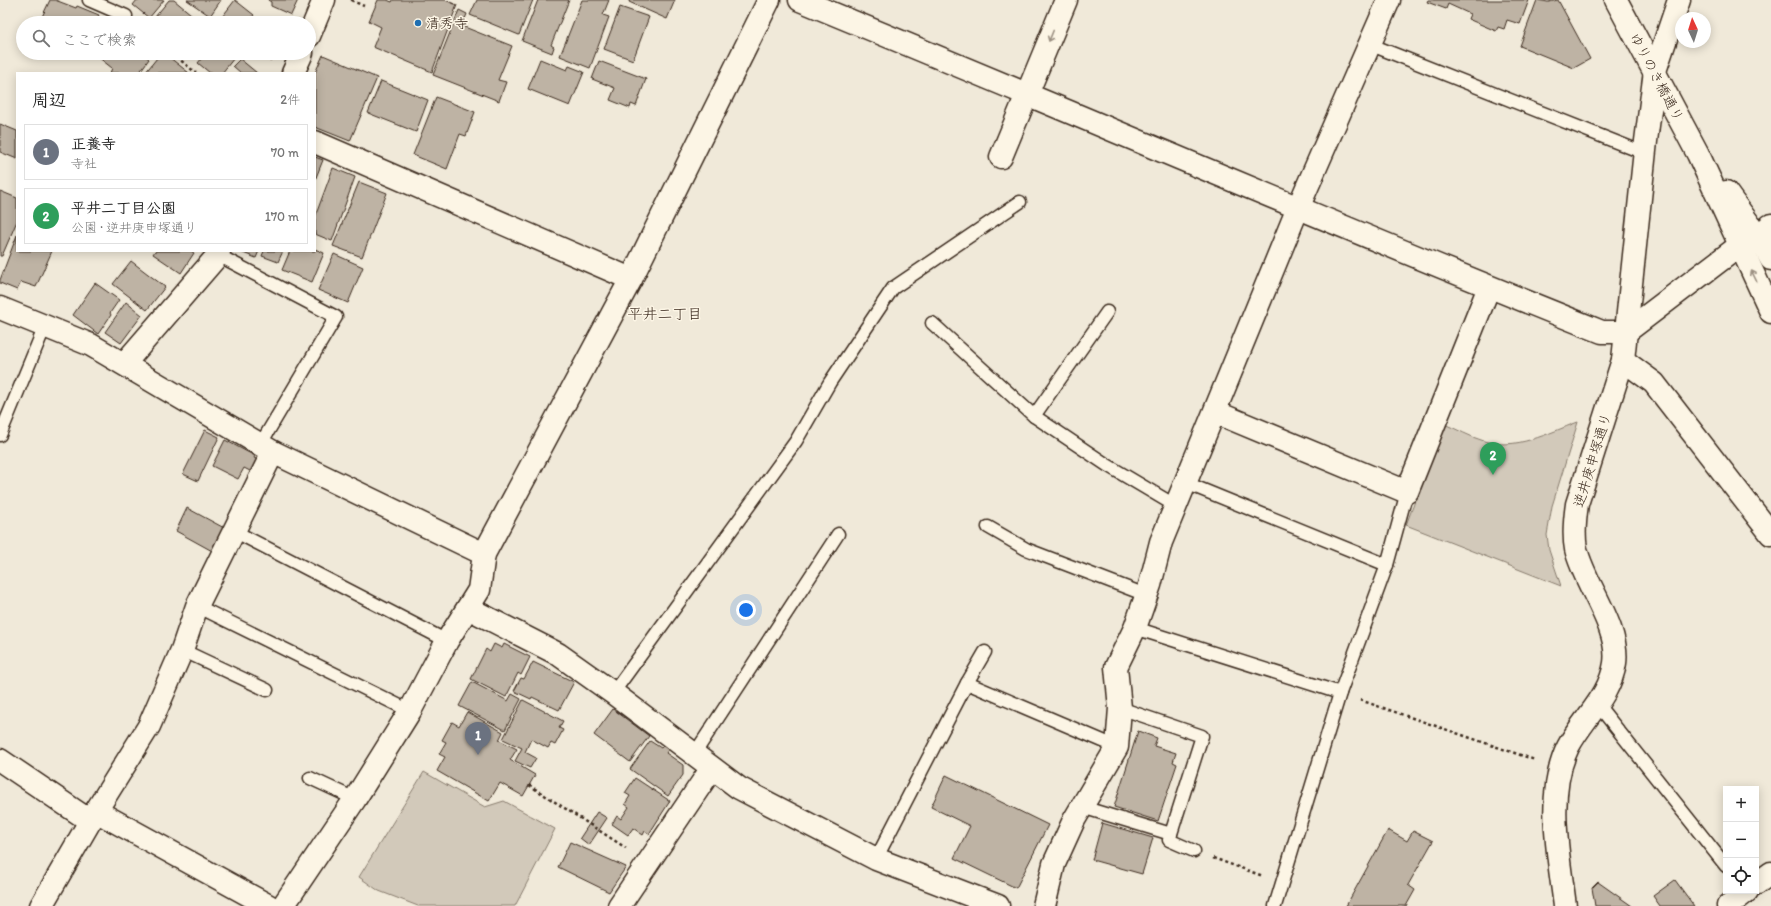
<!DOCTYPE html>
<html lang="ja">
<meta charset="utf-8">
<style>
body{margin:0;font-family:Itim,"Klee One",sans-serif;background:#f6f6f6;color:#222}
.controls{position:absolute;right:12px;bottom:12px;display:grid;overflow:hidden;border-radius:0px;box-shadow:0 2px 10px #0003}
.controls button{width:36px;height:36px;display:grid;place-items:center;padding:0;border:0;border-bottom:1px solid #e0e0e0;background:#fff;color:#222;font:20px sans-serif}
.compass{position:absolute;left:1675px;top:12px;width:36px;height:36px;border-radius:50%;background:#fff;box-shadow:0 2px 10px #0003;rotate:356deg}
.you{position:absolute;left:746px;top:610px;width:14px;height:14px;margin:-10px;border:3px solid #fff;border-radius:50%;background:#1a73e8;box-shadow:0 0 0 6px #1a73e833}
.badge{display:grid;place-items:center;width:26px;height:26px;border-radius:50%;background:#0f766e;color:#fff;font-size:13px;font-weight:700}
.pin{position:absolute;translate:-50% -33px;filter:drop-shadow(0 1px 2px #0008)}
.pin::after{content:'';position:absolute;top:21px;width:14px;height:12px;background:inherit;clip-path:polygon(0 0,100% 0,50% 100%)}
.list{margin:0;padding:0;list-style:none}
h2{display:flex;justify-content:space-between;align-items:center;height:52px;margin:0;padding:0 16px;font-size:17px}
h2 small{font-size:13px;font-weight:400;color:#767676}
.list li{display:grid;grid-template-columns:26px 1fr auto;gap:12px;align-items:center;box-sizing:border-box;height:56px;margin:0 8px 8px;padding:0 8px;border:1px solid #e0e0e0;border-radius:0px}
.list b{display:block;font-size:15px;white-space:nowrap}
.list p{margin:0;font-size:13px;white-space:nowrap;color:#767676}
.list em{font-size:13px;font-style:normal;color:#767676}
.icon{flex:none;width:22px;height:22px;fill:none;stroke:currentColor;stroke-width:2;stroke-linecap:round;stroke-linejoin:round}
.map{position:relative;flex:none;width:1771px;height:906px;overflow:hidden}
.search{position:absolute;background:#fff;box-shadow:0 2px 10px #0003;left:16px;top:16px;width:300px;height:44px;display:flex;align-items:center;gap:10px;box-sizing:border-box;padding:0 14px;border-radius:22px;color:#767676;font-size:15px}
.panel{position:absolute;background:#fff;box-shadow:0 2px 10px #0003;left:16px;top:72px;width:300px;height:180px;border-radius:0px}
.map>svg:first-child{display:block}
</style>
<div class="map">
<svg width="1771" height="906" viewBox="0 0 1771 906">
<rect width="100%" height="100%" fill="#f0e9d9"/>
<filter id="ink" filterUnits="userSpaceOnUse"><feTurbulence type="fractalNoise" baseFrequency=".025" numOctaves="2"/><feDisplacementMap in="SourceGraphic" scale="8" xChannelSelector="R" yChannelSelector="G"/><feConvolveMatrix kernelMatrix="1 2 1 2 8 2 1 2 1" color-interpolation-filters="sRGB"/></filter>
<g filter="url(#ink)">
<g fill="#d2c9ba" stroke="#867a6c">
<path d="M 1578,422 L 1552,506 L 1547,535 L 1549,550 L 1561,586 L 1406,525 L 1444,424 C 1457,429 1470,437 1484,441 C 1516,451 1548,433 1578,422 Z"/>
<polygon points="424,772 485,807 504,801 555,829 515,906 418,906 379,891 359,877"/>
</g>
<g fill="#beb3a4" stroke="#3b2a1e">
<polygon points="50,0 55,0 76,8 77,6 99,15 95,23 39,23"/>
<polygon points="137,0 164,0 149,18 133,5"/>
<polygon points="169,0 174,0 191,14 184,23 150,23"/>
<polygon points="187,0 221,0 210,16"/>
<polygon points="235,0 254,15 248,23 229,23 222,17"/>
<polygon points="268,0 298,0 291,15 271,6 271,2"/>
<polygon points="378,0 387,0 392,2 393,0 445,0 457,5 432,72 373,47 381,27 369,21"/>
<polygon points="477,0 533,0 519,35 470,15"/>
<polygon points="538,0 569,0 551,45 554,47 552,53 522,41"/>
<polygon points="582,0 609,0 603,15 609,17 590,68 560,56"/>
<polygon points="630,0 675,0 667,19 629,2"/>
<polygon points="1428,0 1529,0 1520,24 1507,20 1504,29 1498,27 1496,31 1468,19 1470,14 1448,4 1446,9 1427,2"/>
<polygon points="1537,0 1548,2 1558,0 1590,59 1574,68 1520,46"/>
<polygon points="620,7 649,17 633,60 604,49"/>
<polygon points="459,10 467,14 462,26 512,46 498,80 506,82 499,101 433,75"/>
<polygon points="195,16 203,23 189,23"/>
<polygon points="93,53 142,53 149,59 139,73 110,73 112,68"/>
<polygon points="161,53 164,53 189,73 145,73"/>
<polygon points="206,53 238,53 222,73 210,73 198,63"/>
<polygon points="261,53 276,53 270,61"/>
<polygon points="323,55 377,78 350,141 315,127 315,73"/>
<polygon points="240,59 257,73 241,73 233,66"/>
<polygon points="540,59 567,70 569,66 584,72 570,106 528,89"/>
<polygon points="599,61 646,79 636,106 631,104 630,108 610,100 615,88 592,79"/>
<polygon points="381,81 428,100 416,132 368,113"/>
<polygon points="436,97 475,112 466,136 460,134 447,169 413,155"/>
<polygon points="0,124 17,131 17,159 0,152"/>
<polygon points="315,157 323,160 315,180"/>
<polygon points="333,168 355,177 332,241 315,234 315,217"/>
<polygon points="359,182 387,193 362,257 333,246"/>
<polygon points="0,191 17,198 17,221 2,256 0,256"/>
<polygon points="17,235 17,251 52,251 36,287 21,282 17,290 0,283 0,280"/>
<polygon points="315,249 324,253 312,282 282,270 290,251 315,251"/>
<polygon points="155,251 191,251 194,253 181,273 153,254"/>
<polygon points="238,251 259,251 256,258"/>
<polygon points="264,251 283,251 278,262 262,256"/>
<polygon points="334,254 363,267 348,303 318,290"/>
<polygon points="131,261 165,287 147,310 113,284"/>
<polygon points="95,283 119,300 110,313 111,315 98,334 73,315"/>
<polygon points="126,302 142,315 121,343 105,332"/>
<polygon points="205,430 219,437 198,481 183,474"/>
<polygon points="225,440 255,456 254,458 258,460 252,472 244,468 238,479 212,466"/>
<polygon points="187,508 226,529 214,552 176,531"/>
<polygon points="494,644 502,648 504,644 530,657 521,675 518,673 506,697 471,679 486,649 490,652"/>
<polygon points="533,662 574,682 559,710 532,697 531,699 514,691 521,678 524,679"/>
<polygon points="472,682 508,701 512,694 521,699 505,730 459,706"/>
<polygon points="523,700 563,721 559,728 563,730 555,745 551,743 548,748 531,739 525,752 536,758 530,768 515,761 522,748 503,739"/>
<polygon points="613,709 649,736 630,762 594,735"/>
<polygon points="467,712 503,732 499,740 517,749 510,760 535,775 523,796 500,783 489,801 437,771 445,757 439,754 446,742 442,740 452,722 459,726"/>
<polygon points="1138,731 1157,738 1154,746 1176,753 1173,762 1177,764 1158,821 1114,807"/>
<polygon points="650,741 661,748 664,745 669,749 666,753 683,765 683,775 668,796 630,769"/>
<polygon points="946,775 1048,825 1016,888 954,858 970,826 931,807"/>
<polygon points="635,778 670,801 649,834 645,831 643,835 633,828 628,835 612,824 617,816 621,819 629,807 625,804 630,796 625,793"/>
<polygon points="597,812 607,818 589,845 580,838"/>
<polygon points="1102,823 1153,838 1142,874 1092,860"/>
<polygon points="1388,830 1407,841 1413,831 1433,841 1408,885 1415,890 1406,906 1346,906"/>
<polygon points="570,842 626,867 609,892 558,867"/>
<polygon points="1675,880 1694,906 1660,906 1653,896"/>
<polygon points="1598,882 1632,906 1595,906 1592,888"/>
</g>
<g fill="none" stroke-linecap="round" stroke-linejoin="round">
<g stroke="#3b2a1e" stroke-width="15">
<g id="service">
<polyline points="89,0 126,16"/>
<polyline points="1369,44 1644,153"/>
<polyline points="218,255 336,317 260,445"/>
<polyline points="932,323 1034,416 1107,465 1176,506"/>
<polyline points="1034,416 1107,312"/>
<polyline points="0,435 45,326"/>
<polyline points="1186,483 1387,565"/>
<polyline points="988,527 1026,549 1146,595"/>
<polyline points="234,531 447,641"/>
<polyline points="197,606 410,711"/>
<polyline points="1135,628 1340,693"/>
<polyline points="182,650 267,690"/>
<polyline points="967,683 1117,747"/>
<polyline points="613,693 796,441 830,382 893,288 1020,202"/>
<polyline points="1598,705 1726,866"/>
<polyline points="1120,708 1202,736 1169,840 1194,851"/>
<polyline points="695,753 838,534"/>
<polyline points="310,778 355,799"/>
<polyline points="1082,807 1171,834"/>
<polyline points="876,859 967,683 985,652"/>
<polyline points="1275,906 1340,693 1387,565 1407,492"/>
</g>
</g>
<g stroke="#3b2a1e" stroke-width="25">
<g id="minor">
<path d="M 800,0 C 1068,110 1333,225 1602,332 L 1626,332 L 1739,246"/>
<polyline points="309,36 324,0"/>
<polyline points="293,73 302,53"/>
<polyline points="315,142 631,279"/>
<polyline points="1001,157 1066,0"/>
<polyline points="1758,236 1771,225"/>
<polyline points="0,308 91,345 273,452 484,554"/>
<polyline points="1623,360 1654,383 1771,534"/>
<polyline points="124,364 218,255 219,251"/>
<polyline points="1215,412 1407,492 1489,287"/>
<polyline points="468,608 558,654 613,693 739,788 876,859 998,906"/>
<polyline points="0,760 90,821"/>
<polyline points="96,811 269,906"/>
<polyline points="1756,884 1771,873"/>
<polyline points="41,906 96,811 149,726 182,650 197,606 273,452"/>
<polyline points="619,906 712,768"/>
<polyline points="1044,906 1054,864 1074,820 1117,747 1120,708 1116,667 1135,628 1150,585 1161,542 1298,208 1389,0"/>
<polyline points="1728,906 1747,891"/>
</g>
</g>
<g stroke="#3b2a1e" stroke-width="25">
<path id="tertiary" d="M 1565,906 C 1559,857 1545,794 1568,747 C 1583,718 1610,697 1615,663 C 1620,627 1584,584 1576,549 C 1573,534 1575,518 1577,504 L 1623,360 L 1646,141 L 1655,71 L 1679,0"/>
</g>
<g stroke="#3b2a1e" stroke-width="25">
<g id="secondary">
<polyline points="1616,0 1698,154 1771,312"/>
<polyline points="1726,192 1758,236 1771,259"/>
<polyline points="283,906 355,799 410,711 447,641 479,590 484,554 631,279 769,0"/>
</g>
</g>
<g stroke="#3b2a1e" stroke-width="2.5" stroke-dasharray="3 3" stroke-linecap="butt">
<polyline points="351,0 364,6"/>
<polyline points="172,53 196,73"/>
<polyline points="1360,700 1535,760"/>
<polyline points="529,785 626,848"/>
<polyline points="1213,858 1263,876"/>
</g>
<use href="#service" stroke="#fcf5e5" stroke-width="12"/>
<use href="#minor" stroke="#fcf5e5" stroke-width="22"/>
<use href="#tertiary" stroke="#fcf5e5" stroke-width="22"/>
<use href="#secondary" stroke="#fcf5e5" stroke-width="22"/>
</g>
<defs><path id="oneway-shaft" d="M-6 0H5M1.5-3L5.5 0L1.5 3" fill="none" stroke-width="1.6" stroke-linecap="round" stroke-linejoin="round"/></defs>
<g stroke="#9c9082">
<use href="#oneway-shaft" transform="translate(1051 36) rotate(112)"/>
<use href="#oneway-shaft" transform="translate(1754 276) rotate(-116)"/>
</g>
</g>
<circle fill="#1f6fb2" stroke="#fcf5e5" stroke-width="1.5" cx="418" cy="23" r="4"/>
<g text-anchor="middle" stroke-width="3" stroke-linejoin="round" paint-order="stroke">
<g font-size="14" fill="#3b2a1e" stroke="#fcf5e5" text-anchor="start">
<text x="426" y="28">清秀寺</text>
</g>
<g font-size="14" fill="#3b2a1e" stroke="#fcf5e5">
<text transform="translate(1657 77) rotate(62)" y="5">ゆりのき橋通り</text>
<text transform="translate(1592 460) rotate(-73)" y="5">逆井庚申塚通り</text>
</g>
<g font-size="15" fill="#3b2a1e" stroke="#fcf5e5">
<text x="665" y="319">平井二丁目</text>
</g>
</g>
</svg>
<div class="controls">
<button>+</button>
<button>−</button>
<button><svg class="icon" aria-label="locate" viewBox="0 0 24 24"><circle cx="12" cy="12" r="6"/><path d="M12 2v4M12 18v4M2 12h4M18 12h4"/></svg></button>
</div>
<svg class="compass" viewBox="-18 -18 36 36"><path d="M0-13l5 13h-10z" fill="#e53935"/><path d="M0 13l5-13h-10z" fill="#767676"/></svg>
<div class="you"></div>
<div class="pin badge" style="left:478px;top:755px;background:#6b7280">1</div>
<div class="pin badge" style="left:1493px;top:475px;background:#2e9e5b">2</div>
<div class="search"><svg class="icon" aria-label="search" viewBox="0 0 24 24"><circle cx="10" cy="10" r="6"/><path d="M15 15l6 6"/></svg>ここで検索</div>
<section class="panel">
<h2>周辺<small>2件</small></h2>
<ul class="list">
<li><span class="badge" style="background:#6b7280">1</span><div><b>正養寺</b><p>寺社</p></div><em>70 m</em></li>
<li><span class="badge" style="background:#2e9e5b">2</span><div><b>平井二丁目公園</b><p>公園 · 逆井庚申塚通り</p></div><em>170 m</em></li>
</ul>
</section>
</div>
